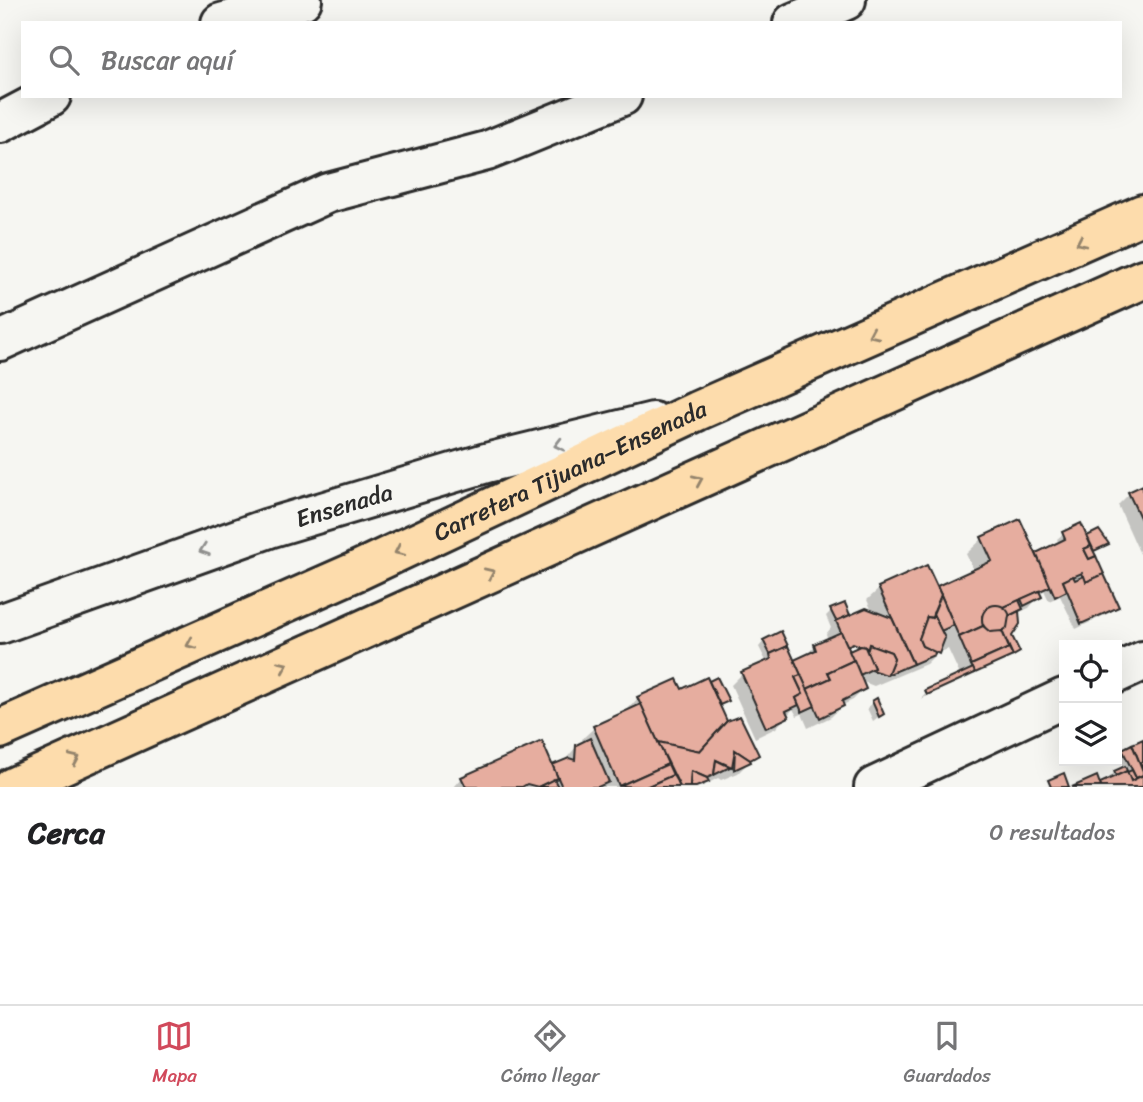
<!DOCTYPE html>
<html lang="es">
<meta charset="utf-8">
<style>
body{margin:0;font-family:Sriracha,sans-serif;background:#f2f2f2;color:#202124}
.controls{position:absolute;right:21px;bottom:21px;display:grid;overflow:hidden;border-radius:0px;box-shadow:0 7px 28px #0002}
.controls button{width:63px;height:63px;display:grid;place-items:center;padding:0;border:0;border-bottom:2px solid #e0e0e0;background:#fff;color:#202124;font:35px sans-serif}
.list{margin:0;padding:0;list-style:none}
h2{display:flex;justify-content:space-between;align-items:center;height:91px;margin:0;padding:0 28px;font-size:30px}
h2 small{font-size:23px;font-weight:400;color:#757577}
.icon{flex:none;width:38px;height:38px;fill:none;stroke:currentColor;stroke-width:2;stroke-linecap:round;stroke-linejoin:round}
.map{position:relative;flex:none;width:1143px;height:787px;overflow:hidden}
.search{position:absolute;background:#fff;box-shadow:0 7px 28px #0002;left:21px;right:21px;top:21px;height:77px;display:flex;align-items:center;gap:18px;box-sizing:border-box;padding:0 24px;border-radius:0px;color:#757577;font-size:26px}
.sheet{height:217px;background:#fff}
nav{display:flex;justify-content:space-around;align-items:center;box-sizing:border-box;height:98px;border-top:2px solid #e0e0e0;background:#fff;font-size:19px;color:#757577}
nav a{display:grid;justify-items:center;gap:4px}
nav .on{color:#d1495b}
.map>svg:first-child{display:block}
</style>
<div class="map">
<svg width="1143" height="787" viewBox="0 0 1143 787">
<rect width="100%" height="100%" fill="#f6f6f2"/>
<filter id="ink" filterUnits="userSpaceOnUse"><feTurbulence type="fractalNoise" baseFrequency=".0143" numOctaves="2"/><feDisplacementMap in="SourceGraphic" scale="14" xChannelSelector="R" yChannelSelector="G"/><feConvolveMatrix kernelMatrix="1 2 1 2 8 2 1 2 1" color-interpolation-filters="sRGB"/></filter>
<g filter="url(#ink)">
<g fill="#0003" fill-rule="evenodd">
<polygon points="1143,487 1143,553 1140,554 1118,505 1129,494"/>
<path d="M 1098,532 L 1106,544 L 1093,553 L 1117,607 L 1111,612 L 1076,629 L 1060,596 L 1049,601 L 1044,590 L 1029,608 L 1018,613 L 1010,636 L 1018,652 L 1013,657 L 921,699 L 926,692 L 960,675 L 948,649 L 943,651 L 940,646 L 937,653 L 926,664 L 874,686 L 861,681 L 864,689 L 853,700 L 843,705 L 831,717 L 808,728 L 802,714 L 797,716 L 793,709 L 776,728 L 755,738 L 731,685 L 742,674 L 766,661 L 759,647 L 764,641 L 793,662 L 803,658 L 815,646 L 828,640 L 826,634 L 831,628 L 826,616 L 831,611 L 843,620 L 873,613 L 867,600 L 879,589 L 926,568 L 936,590 L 974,571 L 966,554 L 982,539 L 1035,555 L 1059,544 L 1057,539 L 1063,534 L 1086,538 ZM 853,641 L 864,646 L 848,653 L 845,645 Z"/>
<polygon points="716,679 727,700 719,707 726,723 756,755 738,773 721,780 718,778 701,787 454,787 462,778 552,768 564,761 577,746 584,743 582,739 594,728 628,712 627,710 638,698 681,691"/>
<polygon points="873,703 882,714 873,721 867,708"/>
<polygon points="1143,741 1143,787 1075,787 1099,785 1110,780 1109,778 1115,772 1123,769 1117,756 1123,750"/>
</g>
<g fill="#e6ad9f" stroke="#2b2b2b" stroke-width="2">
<polygon points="1143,485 1143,524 1128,492"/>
<polygon points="1020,519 1051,586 1002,608 996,605 987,608 982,616 983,626 959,637 937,586 992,561 981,537"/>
<polygon points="1081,523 1091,546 1084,549 1089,559 1096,556 1104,574 1086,582 1082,573 1063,581 1067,591 1055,597 1036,553 1065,539 1062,532"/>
<polygon points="1099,530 1109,544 1094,551 1087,536"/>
<polygon points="1091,546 1096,556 1089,559 1084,549"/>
<polygon points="927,565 941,595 932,618 927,617 919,639 922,646 936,651 934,655 913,664 878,587"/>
<polygon points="1104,574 1119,607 1081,624 1063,581 1073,576 1075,580 1084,576 1086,582"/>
<polygon points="1039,591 1042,597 1024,606 1021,599"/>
<polygon points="941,595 954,625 941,631 933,614"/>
<polygon points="1019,600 1023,609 1009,616 1002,608"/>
<polygon points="845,603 850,615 836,621 830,609"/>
<circle cx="996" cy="619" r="14"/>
<polygon points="866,608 892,618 913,664 889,674 888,673 894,658 891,652 869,644 868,649 853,643 847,646 836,621"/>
<polygon points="1019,611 1020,624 1012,636 1020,652 1013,656 1002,631 1007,628 1009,616"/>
<polygon points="933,614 945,638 939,654 922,646 919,639 927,617 932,618"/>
<polygon points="983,626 990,632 1002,631 1009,648 971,665 959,637"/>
<polygon points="781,631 788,646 770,654 763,640"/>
<polygon points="841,632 854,660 828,672 831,678 807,689 794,660 816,650 814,644"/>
<polygon points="869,644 891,652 894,658 888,673 889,674 887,675 871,670 874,668 865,647 868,649"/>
<polygon points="788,646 801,675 795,677 803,694 796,698 799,705 786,711 789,717 766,728 741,672 771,659 770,654"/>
<polygon points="860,646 865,647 874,668 860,675 849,651"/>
<polygon points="1009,648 1013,656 975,673 971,665"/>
<polygon points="854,660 866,689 842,701 844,706 820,718 807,689 831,678 828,672"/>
<polygon points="973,668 975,673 927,695 925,690"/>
<polygon points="801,675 815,706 802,712 796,698 803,694 795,677"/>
<polygon points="707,677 727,721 700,751 658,742 637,697 677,679 682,689"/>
<polygon points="717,677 729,701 720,705 709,681"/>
<polygon points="877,698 884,714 879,717 872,701"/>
<polygon points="641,704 668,764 619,786 593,726"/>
<polygon points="740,716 759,755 750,760 735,750 732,767 716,760 714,775 707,778 691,771 690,787 680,787 658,742 700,751 727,721"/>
<polygon points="590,738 609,782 598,787 562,787 552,765 569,758 575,760 576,745"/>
<polygon points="1143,739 1143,771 1132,744"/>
<polygon points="542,741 558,778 538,787 527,784 522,787 466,787 461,777"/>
<polygon points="1132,744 1143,771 1143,775 1136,778 1122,749"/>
<polygon points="735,750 750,760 751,762 734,770"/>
<polygon points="716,760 730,767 714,775"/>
<polygon points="668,764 673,775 646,787 619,786"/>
<polygon points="1125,766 1127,771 1116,776 1114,771"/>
<polygon points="1132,770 1136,778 1131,781 1127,772"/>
<polygon points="691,771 707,778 709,782 696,787 690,787"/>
<polygon points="1127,771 1131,781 1143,775 1143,787 1101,787 1100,783"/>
<polygon points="1064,773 1069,787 1051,787 1048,780"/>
<polygon points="673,775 680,787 646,787"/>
<polygon points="1097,776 1101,787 1072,787"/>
<polygon points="554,779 558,787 538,787"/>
</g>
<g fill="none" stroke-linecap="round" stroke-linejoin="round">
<g stroke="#2b2b2b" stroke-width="44">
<g id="street">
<polyline points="221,23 302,0"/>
<polyline points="793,23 846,0"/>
<polyline points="0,123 51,96"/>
<polyline points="0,341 328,193 487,151 622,96"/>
</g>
</g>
<g stroke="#2b2b2b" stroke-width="44">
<g id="secondary">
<path id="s1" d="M 0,624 L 269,528 L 486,463 L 653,422"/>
<polyline points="1117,673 1143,661"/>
<polyline points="874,787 1064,698"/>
</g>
</g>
<g stroke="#2b2b2b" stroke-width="44">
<g id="highway">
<path id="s2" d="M 0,729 L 357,571 L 697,411 L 1143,214"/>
<polyline points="13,787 1143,279"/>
</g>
</g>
<use href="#street" stroke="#f6f6f2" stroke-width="38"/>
<use href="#secondary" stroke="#f6f6f2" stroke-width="38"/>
<use href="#highway" stroke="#fddcac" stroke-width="38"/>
</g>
<defs><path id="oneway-chevron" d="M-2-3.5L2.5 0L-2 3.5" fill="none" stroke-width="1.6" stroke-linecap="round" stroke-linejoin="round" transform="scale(1.75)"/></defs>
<g stroke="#94846c">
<use href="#oneway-chevron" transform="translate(1081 242) rotate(155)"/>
<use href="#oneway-chevron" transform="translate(873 334) rotate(156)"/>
<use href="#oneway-chevron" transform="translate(698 480) rotate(-24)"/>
<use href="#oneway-chevron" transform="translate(399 551) rotate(155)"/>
<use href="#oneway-chevron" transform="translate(490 573) rotate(-24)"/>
<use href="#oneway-chevron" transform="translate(191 644) rotate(156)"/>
<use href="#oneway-chevron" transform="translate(283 666) rotate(-24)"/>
<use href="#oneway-chevron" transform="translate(75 759) rotate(-24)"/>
</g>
<g stroke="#90908e">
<use href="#oneway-chevron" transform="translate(559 445) rotate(166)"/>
<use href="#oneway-chevron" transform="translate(204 550) rotate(161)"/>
</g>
</g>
<g text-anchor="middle" stroke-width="6" stroke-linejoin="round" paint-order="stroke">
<g font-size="24" fill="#2b2b2b" stroke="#f6f6f2">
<text dy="8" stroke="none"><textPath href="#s2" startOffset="626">Carretera Tijuana–Ensenada</textPath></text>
<text dy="8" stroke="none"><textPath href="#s1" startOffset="364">Ensenada</textPath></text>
</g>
</g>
</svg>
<div class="controls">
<button><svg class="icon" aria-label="locate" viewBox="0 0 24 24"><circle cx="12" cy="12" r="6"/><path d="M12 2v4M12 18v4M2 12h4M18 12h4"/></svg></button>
<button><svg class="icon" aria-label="layers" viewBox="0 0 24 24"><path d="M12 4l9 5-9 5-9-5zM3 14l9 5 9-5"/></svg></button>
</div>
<div class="search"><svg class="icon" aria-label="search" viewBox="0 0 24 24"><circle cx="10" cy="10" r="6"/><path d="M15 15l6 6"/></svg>Buscar aquí</div>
</div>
<section class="sheet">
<h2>Cerca<small>0 resultados</small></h2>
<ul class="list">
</ul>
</section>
<nav>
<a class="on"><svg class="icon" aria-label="map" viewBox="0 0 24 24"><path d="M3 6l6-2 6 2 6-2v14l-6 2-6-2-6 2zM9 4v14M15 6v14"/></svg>Mapa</a>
<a><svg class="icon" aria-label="directions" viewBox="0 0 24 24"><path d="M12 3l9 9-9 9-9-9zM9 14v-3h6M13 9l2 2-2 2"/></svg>Cómo llegar</a>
<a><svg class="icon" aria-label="saved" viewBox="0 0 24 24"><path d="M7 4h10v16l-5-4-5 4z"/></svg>Guardados</a>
</nav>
